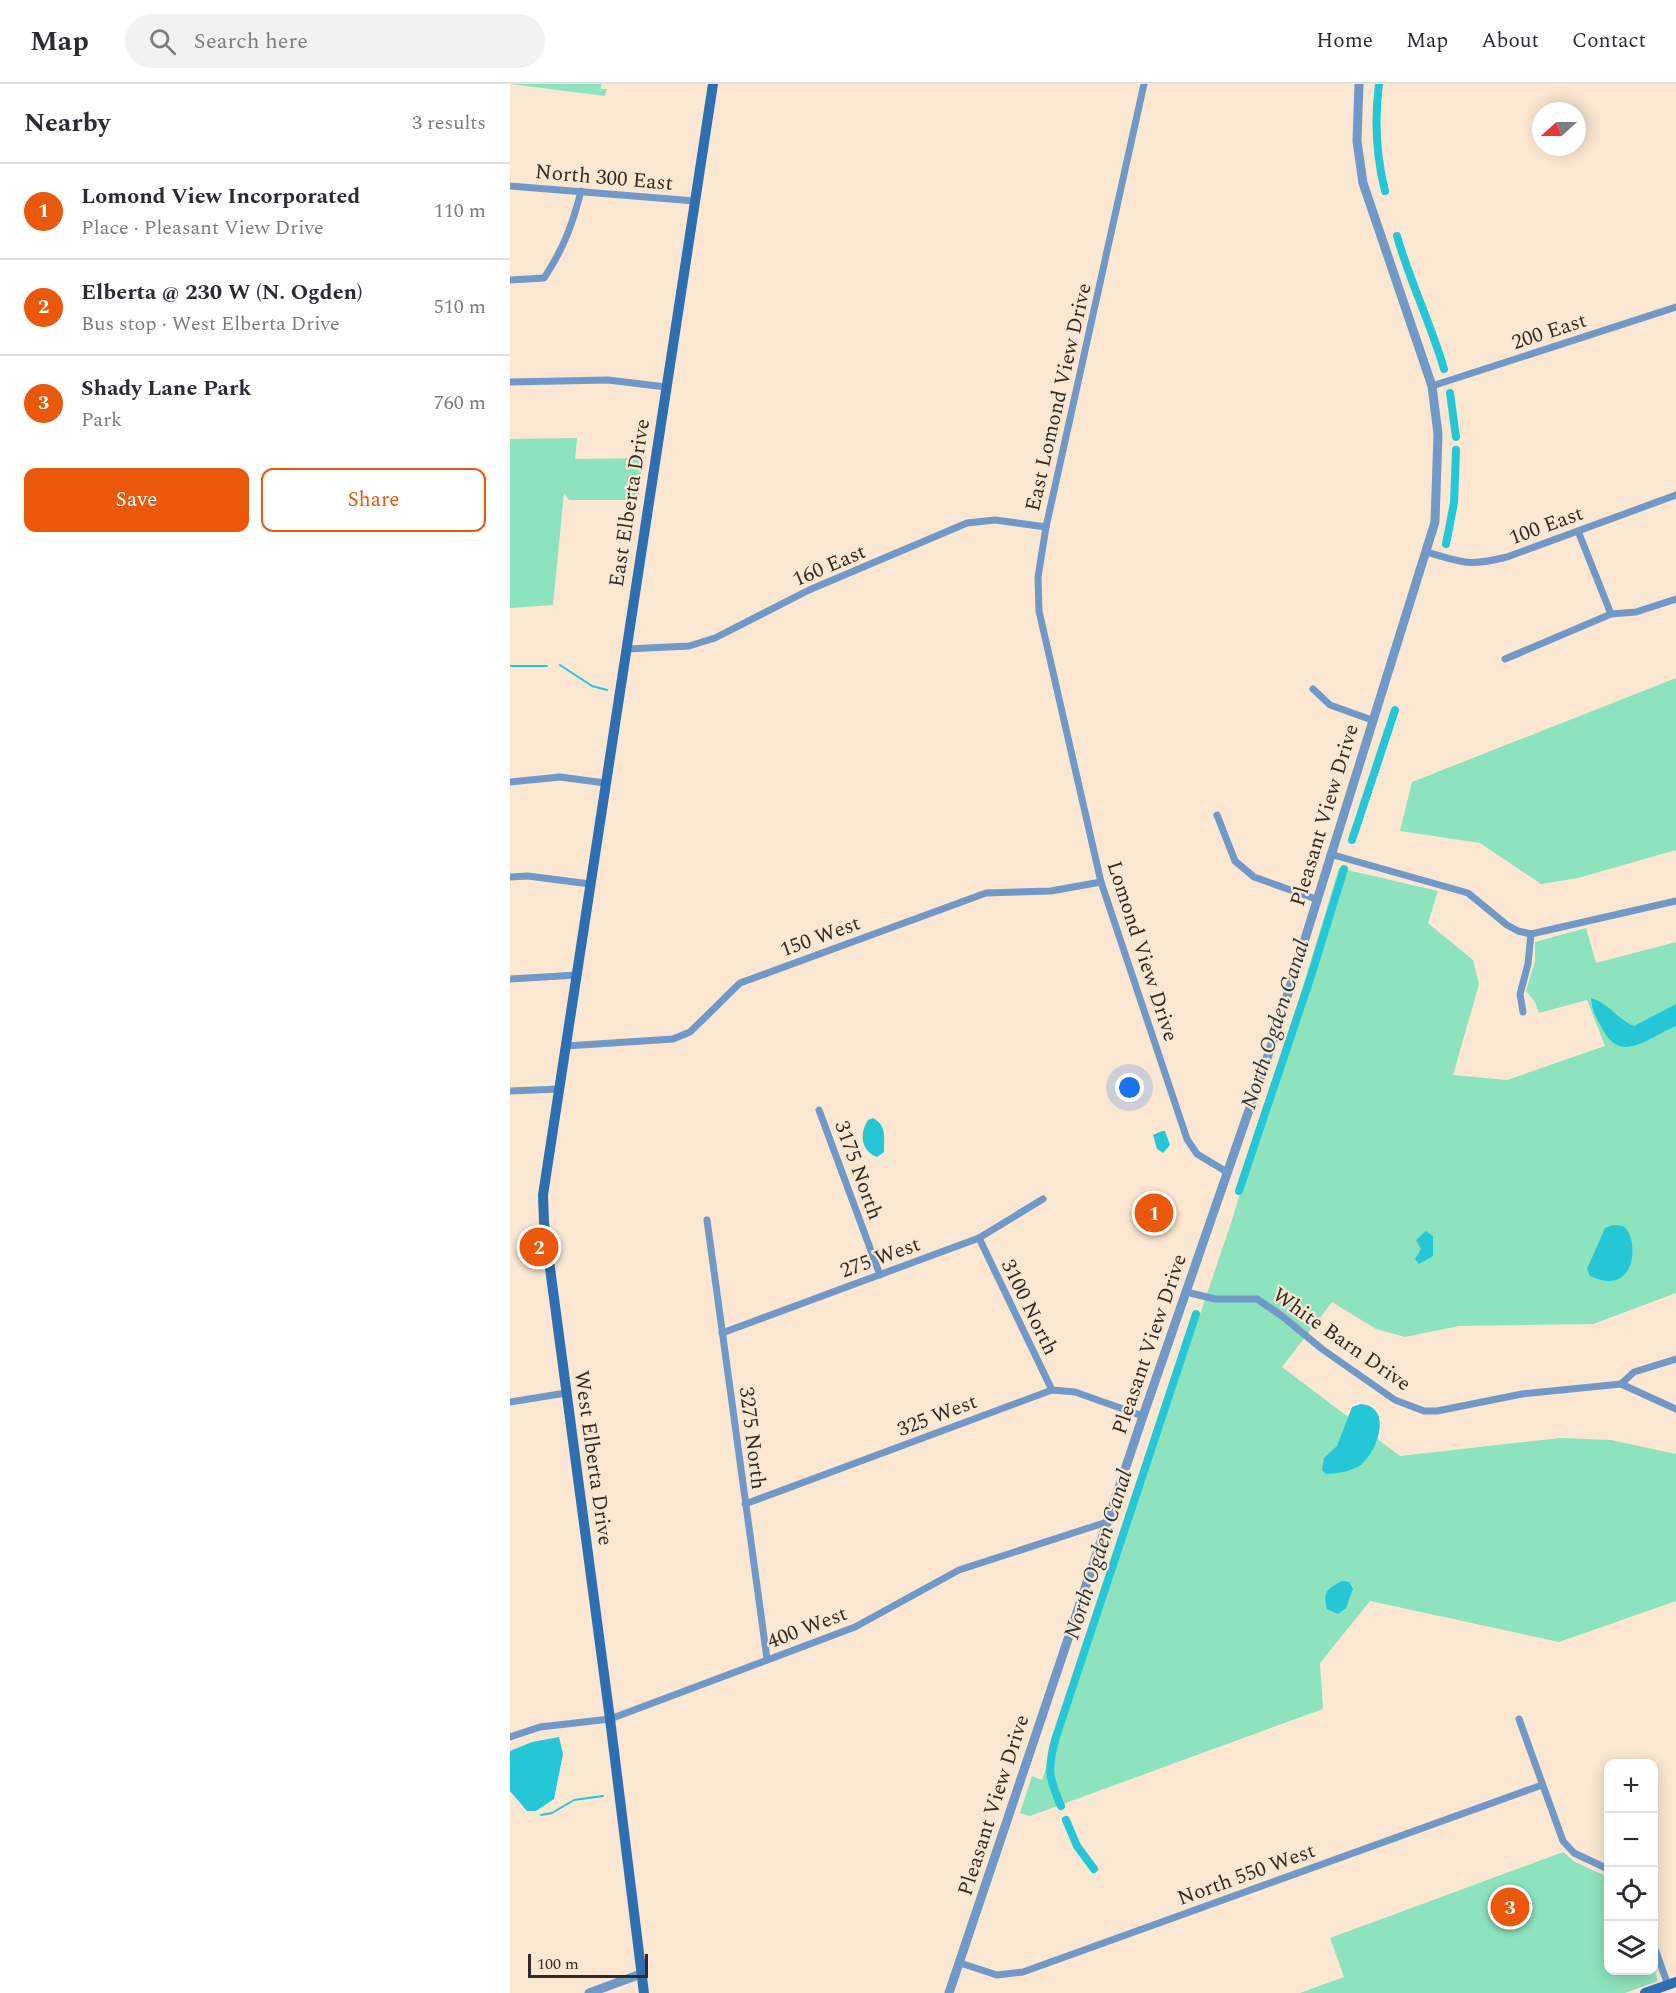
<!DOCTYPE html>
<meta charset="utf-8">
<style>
body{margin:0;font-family:Spectral,serif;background:#f2f2f3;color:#2b2b33}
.controls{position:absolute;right:18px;bottom:18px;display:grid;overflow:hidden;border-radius:12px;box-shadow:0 3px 15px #0003}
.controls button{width:54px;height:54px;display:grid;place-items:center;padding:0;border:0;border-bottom:2px solid #e1e1e2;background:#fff;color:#2b2b33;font:30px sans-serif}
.compass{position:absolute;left:1022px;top:18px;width:54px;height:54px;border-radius:50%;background:#fff;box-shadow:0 3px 15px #0003;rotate:249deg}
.scale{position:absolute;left:18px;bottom:15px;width:120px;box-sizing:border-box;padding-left:6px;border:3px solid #332b23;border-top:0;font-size:16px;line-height:21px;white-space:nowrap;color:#332b23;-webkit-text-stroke:4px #fce7d2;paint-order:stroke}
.you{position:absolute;left:620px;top:1004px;width:21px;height:21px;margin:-15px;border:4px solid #fff;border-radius:50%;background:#1a73e8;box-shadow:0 0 0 9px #1a73e833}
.badge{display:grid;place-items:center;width:39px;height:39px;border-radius:50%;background:#ea580c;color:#fff;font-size:20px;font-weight:700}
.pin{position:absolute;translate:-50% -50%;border:3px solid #fff;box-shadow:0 2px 6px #0006}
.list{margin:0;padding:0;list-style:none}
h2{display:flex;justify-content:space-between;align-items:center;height:78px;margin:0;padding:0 24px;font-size:26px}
h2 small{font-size:20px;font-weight:400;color:#7c7c81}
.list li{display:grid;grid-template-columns:39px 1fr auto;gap:18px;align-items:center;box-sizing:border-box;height:96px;padding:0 24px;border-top:2px solid #e1e1e2}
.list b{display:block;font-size:22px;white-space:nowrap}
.list p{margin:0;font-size:20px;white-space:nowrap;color:#7c7c81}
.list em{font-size:20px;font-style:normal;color:#7c7c81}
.actions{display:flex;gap:12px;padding:18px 24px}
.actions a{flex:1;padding:14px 0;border:2px solid #ea580c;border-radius:12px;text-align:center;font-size:21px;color:#ea580c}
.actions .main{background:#ea580c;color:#fff}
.icon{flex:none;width:33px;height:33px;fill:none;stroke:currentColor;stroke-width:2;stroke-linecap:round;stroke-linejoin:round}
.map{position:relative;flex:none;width:1166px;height:1909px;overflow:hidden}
header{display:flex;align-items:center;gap:36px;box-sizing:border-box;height:84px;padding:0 30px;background:#fff;border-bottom:2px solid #e1e1e2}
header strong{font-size:28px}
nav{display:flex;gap:33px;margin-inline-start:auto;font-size:21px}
.search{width:420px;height:54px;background:#f2f2f3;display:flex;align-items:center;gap:15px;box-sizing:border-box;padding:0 21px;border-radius:33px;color:#7c7c81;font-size:22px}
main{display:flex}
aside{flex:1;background:#fff}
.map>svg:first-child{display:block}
</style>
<header>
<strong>Map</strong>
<div class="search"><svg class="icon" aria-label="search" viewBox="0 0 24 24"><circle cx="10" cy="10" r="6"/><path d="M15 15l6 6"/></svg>Search here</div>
<nav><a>Home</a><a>Map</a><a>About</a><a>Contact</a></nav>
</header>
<main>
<aside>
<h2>Nearby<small>3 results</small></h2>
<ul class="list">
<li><span class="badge">1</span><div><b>Lomond View Incorporated</b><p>Place · Pleasant View Drive</p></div><em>110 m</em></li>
<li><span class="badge">2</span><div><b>Elberta @ 230 W (N. Ogden)</b><p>Bus stop · West Elberta Drive</p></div><em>510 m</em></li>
<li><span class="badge">3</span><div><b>Shady Lane Park</b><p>Park</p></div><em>760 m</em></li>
</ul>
<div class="actions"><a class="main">Save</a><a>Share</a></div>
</aside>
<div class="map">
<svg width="1166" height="1909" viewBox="0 0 1166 1909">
<rect width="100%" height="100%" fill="#fce7d2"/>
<g fill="#8de3bd">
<polygon points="0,0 91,0 91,5 97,5 95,12"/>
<polygon points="67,354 65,375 133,374 128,416 59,416 54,409 43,521 0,524 0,355"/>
<polygon points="1166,594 1166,766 1068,794 1031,800 970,759 890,747 902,698"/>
<polygon points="829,784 928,807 918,839 963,876 969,900 943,991 997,996 1095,962 1077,916 1029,929 1025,918 1016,907 1025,877 1025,858 1076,844 1086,879 1166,858 1166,1209 1083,1240 949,1242 895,1253 866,1245 822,1218 772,1283 890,1372 1050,1354 1101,1356 1166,1370 1166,1517 1049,1558 860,1517 810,1579 813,1625 520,1732 510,1729 522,1692 532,1696 722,1136"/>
<polygon points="1053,1768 1065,1778 1098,1793 1098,1886 1144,1886 1144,1884 1148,1897 1115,1909 790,1909 834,1893 820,1854"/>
</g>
<g fill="#25c7d7">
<path d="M 1081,914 C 1099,919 1107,935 1124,942 L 1166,920 L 1166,942 C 1138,953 1111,982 1092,944 C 1086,933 1082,927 1081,914 Z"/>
<path d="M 363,1034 C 377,1041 374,1055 374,1068 L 367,1073 C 351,1067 349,1050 358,1036 Z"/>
<polygon points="652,1047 655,1047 660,1061 653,1069 647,1065 643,1051"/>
<path d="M 1103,1141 C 1104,1141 1112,1142 1113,1142 C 1129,1151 1129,1215 1080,1192 L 1077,1185 L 1095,1144 Z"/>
<polygon points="916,1147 923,1152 923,1172 909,1180 905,1175 911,1165 906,1156"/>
<path d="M 851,1320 C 883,1323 868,1366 852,1380 C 842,1388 828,1389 816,1390 L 812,1386 L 814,1374 L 827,1362 L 842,1323 Z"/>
<path d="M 832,1497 L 839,1498 L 843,1505 L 836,1524 L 828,1530 L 817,1525 C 812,1508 818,1504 832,1497 Z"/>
<polygon points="49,1653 53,1670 44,1715 26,1727 17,1727 0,1707 0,1667 22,1658"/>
</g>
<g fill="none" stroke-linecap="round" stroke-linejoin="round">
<g stroke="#25c7d7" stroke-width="2">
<polyline points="50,581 82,602 97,606"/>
<polyline points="0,582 37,582"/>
<polyline points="31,1731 42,1729 64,1716 93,1712"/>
</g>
<g stroke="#25c7d7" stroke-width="8">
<path d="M 869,0 C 864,38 866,71 875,107"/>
<path d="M 887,152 C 900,198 921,240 934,285"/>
<polyline points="940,309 946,353"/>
<polyline points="936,460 944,419 946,366"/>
<polyline points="842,756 885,626"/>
<polyline points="729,1107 801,892 834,785"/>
<path d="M 551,1722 C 539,1694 537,1687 545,1656 L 686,1230"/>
<polyline points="556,1736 567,1762 584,1785"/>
</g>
<g stroke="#7099c7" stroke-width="7">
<polyline points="634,0 536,443 528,493 529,527 591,798 677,1055 687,1070 717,1088"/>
<polyline points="0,102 185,117"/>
<path d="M 0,196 L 34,194 C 53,166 63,139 71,107"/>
<polyline points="0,298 98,296 156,303"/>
<polyline points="922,302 1166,223"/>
<polyline points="1068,447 1101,530"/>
<path d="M 916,468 C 953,478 956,483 997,473 L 1166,411"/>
<polyline points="117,565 179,562 205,554 299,506 457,439 485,436 536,443"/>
<polyline points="995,575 1101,530 1126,528 1166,515"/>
<polyline points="803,605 820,621 862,636"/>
<polyline points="0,698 50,693 95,699"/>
<polyline points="707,731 725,777 744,793 806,815"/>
<polyline points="820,770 958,809 997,841 1008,847 1021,850 1166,817"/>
<polyline points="0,793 18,792 80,800"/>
<polyline points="0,895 67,891"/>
<polyline points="1013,928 1010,910 1018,880 1021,850"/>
<polyline points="56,962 163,955 180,948 230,899 476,809 541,807 591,798"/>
<polyline points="0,1007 50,1005"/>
<polyline points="309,1026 370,1191"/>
<polyline points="197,1136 257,1575"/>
<polyline points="469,1154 542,1306"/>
<polyline points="676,1208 705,1215 747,1215 772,1232 812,1265 885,1316 914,1327 927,1327 1012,1310 1111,1300 1166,1325"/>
<polyline points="212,1249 469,1154 533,1115"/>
<polyline points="1111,1300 1124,1288 1166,1275"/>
<polyline points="0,1318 56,1309"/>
<polyline points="235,1420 542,1306 565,1308 633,1332"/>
<polyline points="1009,1635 1053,1757 1064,1769 1098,1785"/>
<polyline points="0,1653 30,1643 100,1635 345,1543 449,1486 597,1438"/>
<polyline points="1144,1862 1158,1901"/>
<polyline points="450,1879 487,1891 513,1888 1032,1701"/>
</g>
<g stroke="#7099c7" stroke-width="9">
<polyline points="79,1909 131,1890"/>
<polyline points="439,1909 633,1332 765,951 925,438 928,350 922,302 853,99 847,57 849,0"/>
</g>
<g stroke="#2e6fb2" stroke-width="10">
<polyline points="134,1909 100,1635 34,1139 33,1111 203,0"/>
<polyline points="1135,1909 1166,1898"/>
</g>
</g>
<g text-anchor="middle" stroke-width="4.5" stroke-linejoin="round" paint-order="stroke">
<g font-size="21" fill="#332b23" stroke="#fce7d2">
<text transform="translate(94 93) rotate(5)" y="7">North 300 East</text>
<text transform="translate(1039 247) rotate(-18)" y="7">200 East</text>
<text transform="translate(548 313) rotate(-77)" y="7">East Lomond View Drive</text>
<text transform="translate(119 419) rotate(-81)" y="7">East Elberta Drive</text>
<text transform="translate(1036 441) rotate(-20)" y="7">100 East</text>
<text transform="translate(319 481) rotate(-23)" y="7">160 East</text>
<text transform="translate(814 731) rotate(-73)" y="7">Pleasant View Drive</text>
<text transform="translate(310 852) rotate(-20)" y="7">150 West</text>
<text transform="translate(633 867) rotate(72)" y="7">Lomond View Drive</text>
<text transform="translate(349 1086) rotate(70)" y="7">3175 North</text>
<text transform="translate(370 1173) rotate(-20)" y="7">275 West</text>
<text transform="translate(520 1223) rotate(64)" y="7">3100 North</text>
<text transform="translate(832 1255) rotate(35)" y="7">White Barn Drive</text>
<text transform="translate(639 1260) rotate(-71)" y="7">Pleasant View Drive</text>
<text transform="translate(427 1331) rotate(-21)" y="7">325 West</text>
<text transform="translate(243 1354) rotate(83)" y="7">3275 North</text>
<text transform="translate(84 1374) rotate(82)" y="7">West Elberta Drive</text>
<text transform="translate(297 1543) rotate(-21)" y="7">400 West</text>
<text transform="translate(483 1721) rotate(-72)" y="7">Pleasant View Drive</text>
<text transform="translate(736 1790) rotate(-20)" y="7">North 550 West</text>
</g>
<g font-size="22" font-style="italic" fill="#20383b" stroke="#fce7d2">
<text transform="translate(764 940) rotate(-72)" y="8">North Ogden Canal</text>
<text transform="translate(587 1470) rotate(-72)" y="8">North Ogden Canal</text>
</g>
</g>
</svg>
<div class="controls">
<button>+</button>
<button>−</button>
<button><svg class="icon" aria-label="locate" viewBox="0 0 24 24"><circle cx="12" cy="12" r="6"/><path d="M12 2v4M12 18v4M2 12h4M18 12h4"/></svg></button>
<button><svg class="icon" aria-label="layers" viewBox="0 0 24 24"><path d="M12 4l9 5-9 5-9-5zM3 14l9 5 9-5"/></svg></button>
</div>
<svg class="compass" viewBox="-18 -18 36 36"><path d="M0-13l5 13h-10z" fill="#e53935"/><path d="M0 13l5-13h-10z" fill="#7c7c81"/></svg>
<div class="scale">100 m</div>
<div class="you"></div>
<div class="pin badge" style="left:644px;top:1129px">1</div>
<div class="pin badge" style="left:29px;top:1163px">2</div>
<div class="pin badge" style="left:1000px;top:1823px">3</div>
</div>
</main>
